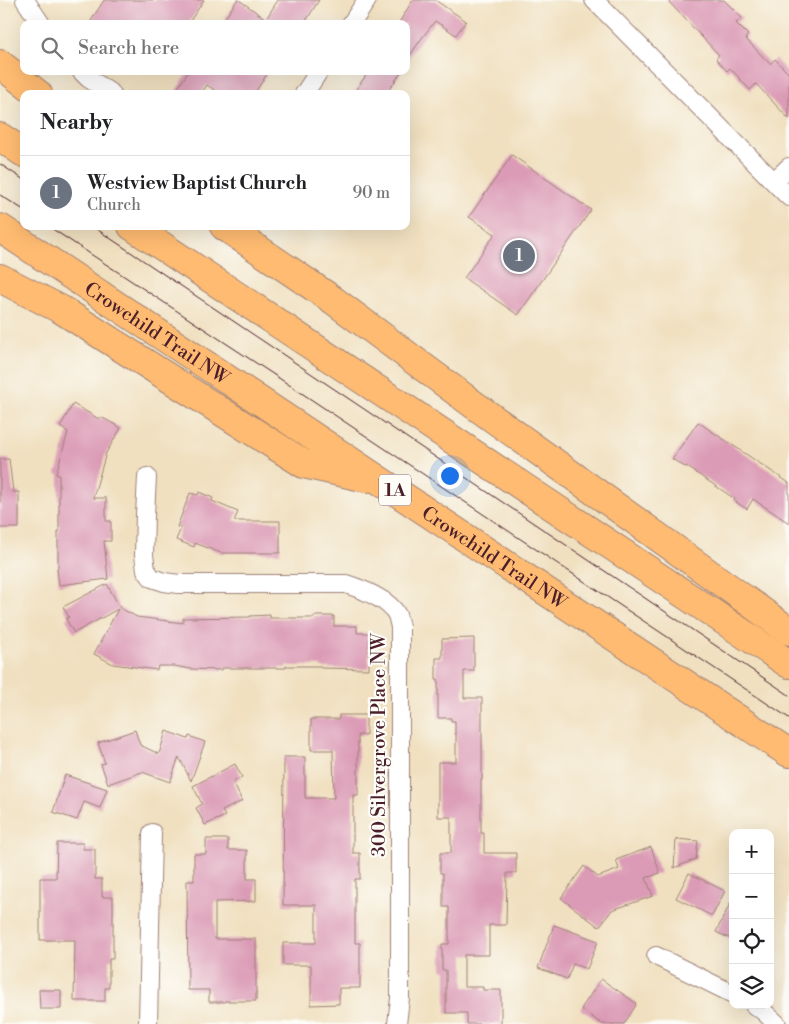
<!DOCTYPE html>
<meta charset="utf-8">
<style>
body{margin:0;font-family:"Libre Bodoni",serif;background:#f2f2f2;color:#202124}
.controls{position:absolute;right:15px;bottom:15px;display:grid;overflow:hidden;border-radius:10px;box-shadow:0 5px 20px #0002}
.controls button{width:45px;height:45px;display:grid;place-items:center;padding:0;border:0;border-bottom:1px solid #e0e0e0;background:#fff;color:#202124;font:25px sans-serif}
.you{position:absolute;left:449px;top:475px;width:18px;height:18px;margin:-12px;border:4px solid #fff;border-radius:50%;background:#1a73e8;box-shadow:0 0 0 8px #1a73e833}
.badge{display:grid;place-items:center;width:32px;height:32px;border-radius:50%;background:#0b8043;color:#fff;font-size:16px;font-weight:700}
.pin{position:absolute;translate:-50% -50%;border:2px solid #fff;box-shadow:0 1px 5px #0006}
.list{margin:0;padding:0;list-style:none}
h2{display:flex;justify-content:space-between;align-items:center;height:65px;margin:0;padding:0 20px;font-size:21px}
h2 small{font-size:16px;font-weight:400;color:#757577}
.list li{display:grid;grid-template-columns:32px 1fr auto;gap:15px;align-items:center;box-sizing:border-box;height:75px;padding:0 20px;border-top:1px solid #e0e0e0}
.list b{display:block;font-size:19px;white-space:nowrap}
.list p{margin:0;font-size:16px;white-space:nowrap;color:#757577}
.list em{font-size:16px;font-style:normal;color:#757577}
.icon{flex:none;width:28px;height:28px;fill:none;stroke:currentColor;stroke-width:2;stroke-linecap:round;stroke-linejoin:round}
.map{position:relative;flex:none;width:789px;height:1024px;overflow:hidden}
.search{position:absolute;background:#fff;box-shadow:0 5px 20px #0002;left:20px;top:20px;width:390px;height:55px;display:flex;align-items:center;gap:12px;box-sizing:border-box;padding:0 18px;border-radius:10px;color:#757577;font-size:19px}
.panel{position:absolute;background:#fff;box-shadow:0 5px 20px #0002;left:20px;top:90px;width:390px;height:140px;border-radius:10px}
.map>svg:first-child{display:block}
</style>
<div class="map">
<svg width="789" height="1024" viewBox="0 0 789 1024">
<rect width="100%" height="100%" fill="#fdfcf7"/>
<filter id="ink" filterUnits="userSpaceOnUse"><feTurbulence type="fractalNoise" baseFrequency=".02" numOctaves="2"/><feDisplacementMap in="SourceGraphic" scale="10" xChannelSelector="R" yChannelSelector="G"/><feConvolveMatrix kernelMatrix="1 2 1 2 8 2 1 2 1" color-interpolation-filters="sRGB"/></filter>
<filter id="wash" filterUnits="userSpaceOnUse"><feTurbulence type="fractalNoise" baseFrequency=".0096" numOctaves="4" result="noise"/><feDisplacementMap in="SourceGraphic" scale="20" xChannelSelector="R" yChannelSelector="G"/><feGaussianBlur stdDeviation="1.12" result="paint"/><feColorMatrix in="noise" values="0 0 0 0 0 0 0 0 0 0 0 0 0 0 0 0 0 1.4 0 .05"/><feComposite in="paint" operator="in"/></filter>
<g filter="url(#wash)">
<rect width="100%" height="100%" fill="#f0e0c0"/>
<g id="blocks">
<g fill="#db9bb6">
<polygon points="104,0 204,0 188,24 89,24"/>
<polygon points="237,0 239,0 266,19 278,0 319,0 304,24 232,24 225,18"/>
<polygon points="413,0 435,0 466,21 456,35 435,21 422,38 406,61 406,24 398,24"/>
<polygon points="667,0 724,0 742,18 736,23 748,35 745,38 770,64 775,59 789,74 789,119 756,84 750,90 730,68 727,71 716,59 719,55"/>
<polygon points="186,71 269,71 254,94 220,94 207,85 201,94 174,94 188,72"/>
<polygon points="369,71 402,71 386,94 353,94"/>
<polygon points="512,155 591,210 518,315 464,278 495,234 469,217"/>
<polygon points="73,404 99,419 101,417 121,428 106,453 93,498 106,498 106,521 111,521 111,541 104,541 108,579 59,585 57,568 58,568 58,532 59,532 59,475 56,474 68,432 60,427"/>
<polygon points="698,422 789,483 789,523 753,499 747,509 734,501 735,499 686,466 685,467 672,459"/>
<polygon points="0,459 9,459 13,492 19,492 19,528 0,528"/>
<polygon points="199,492 213,498 212,501 238,512 234,521 280,521 280,553 221,553 195,543 194,547 176,540 181,528 177,527 190,493 198,495"/>
<polygon points="107,584 120,608 137,617 183,623 183,618 250,617 250,616 270,615 270,618 314,618 314,616 334,616 334,626 357,626 357,633 369,633 369,669 321,668 321,666 286,666 286,668 222,668 222,670 191,669 174,666 158,666 157,670 113,664 94,654 118,609 74,633 66,619 69,617 63,607"/>
<polygon points="474,638 474,671 464,671 464,698 482,698 482,780 481,780 481,833 484,833 484,853 516,853 516,873 507,873 506,925 489,925 489,955 464,955 464,987 483,987 483,990 501,990 501,1024 467,1024 467,1013 446,1013 446,970 442,970 442,944 449,944 449,907 443,907 443,873 440,873 440,853 451,853 451,817 438,817 438,762 456,762 456,734 455,734 455,721 451,721 451,718 438,718 438,679 436,679 436,658 442,658 442,639"/>
<polygon points="339,715 366,715 366,735 358,735 358,795 353,795 353,853 360,853 360,879 355,879 355,943 360,943 360,988 339,988 339,1004 311,1005 311,965 283,965 283,943 316,943 316,905 283,905 284,757 305,757 305,798 334,798 333,750 311,750 311,719 339,719"/>
<polygon points="135,730 140,745 159,754 166,731 188,739 189,736 205,742 191,781 179,757 170,782 142,772 108,784 101,764 105,763 98,743"/>
<polygon points="235,764 242,777 233,782 242,801 222,811 225,816 205,825 196,808 202,804 193,786"/>
<polygon points="65,775 107,789 100,808 84,802 77,820 53,812"/>
<polygon points="206,839 228,839 228,850 247,850 247,879 256,879 256,901 215,902 215,939 256,939 256,1001 225,1001 225,1002 209,1002 209,990 188,990 187,881 194,881 194,854 206,854"/>
<polygon points="676,839 698,841 696,859 674,868"/>
<polygon points="57,843 83,843 83,849 95,849 95,879 102,879 102,897 113,897 113,959 109,959 109,988 105,988 105,1001 74,1001 75,940 40,940 40,878 56,878"/>
<polygon points="651,847 660,873 646,878 653,896 612,910 599,927 561,898 584,866 598,877 619,869 616,860"/>
<polygon points="689,873 725,891 712,916 676,898"/>
<polygon points="733,898 733,940 716,932"/>
<polygon points="554,925 598,941 587,969 573,964 567,979 538,968"/>
<polygon points="601,979 636,1003 635,1004 636,1005 624,1024 602,1024 581,1009"/>
<polygon points="39,990 61,990 61,1009 40,1009"/>
</g>
</g>
</g>
<g filter="url(#ink)">
<use href="#blocks" fill-opacity="0" stroke="#9d8076" stroke-width="1"/>
<g fill="none" stroke-linecap="round" stroke-linejoin="round">
<g stroke="#9d8076" stroke-width="20">
<g id="minor">
<polyline points="25,0 41,24"/>
<polyline points="594,0 789,197"/>
<polyline points="351,24 367,0"/>
<polyline points="81,71 88,78 112,94"/>
<polyline points="304,94 319,71"/>
<polyline points="774,181 789,167"/>
<path d="M 147,477 L 145,515 L 144,555 L 146,570 L 152,578 L 164,582 L 179,584 L 346,584 C 361,589 389,599 397,615 C 398,618 399,623 400,627 L 400,998 L 397,1024"/>
<polyline points="656,956 733,994"/>
<polyline points="754,1005 762,1010 777,1024"/>
<polyline points="148,1024 152,833"/>
</g>
</g>
<g stroke="#9d8076" stroke-width="30">
<g id="motorway">
<polyline points="0,64 38,94"/>
<polyline points="0,137 24,153"/>
<polyline points="132,226 789,664"/>
<polyline points="224,226 333,300 473,404 789,631"/>
<path id="s1" d="M 0,228 L 789,753"/>
<polyline points="0,278 62,310 304,464 367,478"/>
</g>
</g>
<use href="#minor" stroke="#fff" stroke-width="18"/>
<use href="#motorway" stroke="#ffbb71" stroke-width="28"/>
<g stroke="#4a1f2b" stroke-width="1">
<polyline points="0,164 24,180"/>
<polyline points="0,195 24,210"/>
<polyline points="48,226 300,392 789,718"/>
<polyline points="92,226 789,695"/>
</g>
</g>
</g>
<g text-anchor="middle" stroke-width="4.5" stroke-linejoin="round" paint-order="stroke">
<rect fill="#fdfcf7" stroke="#806168" stroke-width="1" x="379" y="474.5" width="32" height="31" rx="4"/>
<g font-size="18" font-weight="bold" fill="#4a1f2b">
<text x="395" y="496">1A</text>
</g>
<g font-size="19" fill="#4a1f2b" stroke="#fdfcf7">
<text dy="7" stroke="none"><textPath href="#s1" startOffset="189">Crowchild Trail NW</textPath></text>
<text dy="7" stroke="none"><textPath href="#s1" startOffset="594">Crowchild Trail NW</textPath></text>
<text transform="translate(378 745) rotate(-90)" y="7">300 Silvergrove Place NW</text>
</g>
</g>
</svg>
<div class="controls">
<button>+</button>
<button>−</button>
<button><svg class="icon" aria-label="locate" viewBox="0 0 24 24"><circle cx="12" cy="12" r="6"/><path d="M12 2v4M12 18v4M2 12h4M18 12h4"/></svg></button>
<button><svg class="icon" aria-label="layers" viewBox="0 0 24 24"><path d="M12 4l9 5-9 5-9-5zM3 14l9 5 9-5"/></svg></button>
</div>
<div class="you"></div>
<div class="pin badge" style="left:519px;top:256px;background:#6b7280">1</div>
<div class="search"><svg class="icon" aria-label="search" viewBox="0 0 24 24"><circle cx="10" cy="10" r="6"/><path d="M15 15l6 6"/></svg>Search here</div>
<section class="panel">
<h2>Nearby<small></small></h2>
<ul class="list">
<li><span class="badge" style="background:#6b7280">1</span><div><b>Westview Baptist Church</b><p>Church</p></div><em>90 m</em></li>
</ul>
</section>
</div>
